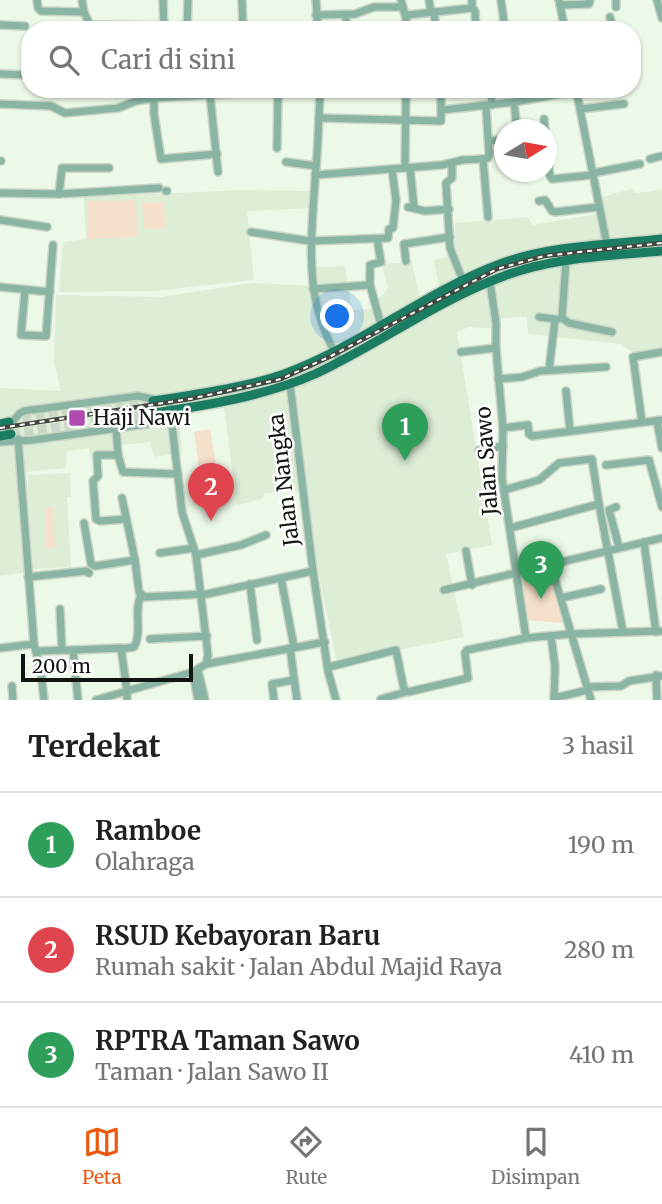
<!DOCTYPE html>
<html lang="id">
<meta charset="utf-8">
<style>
body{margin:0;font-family:Merriweather,serif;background:#f2f2f2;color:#202124}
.compass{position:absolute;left:494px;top:119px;width:63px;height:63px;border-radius:50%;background:#fff;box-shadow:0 2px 5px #0004;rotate:79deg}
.scale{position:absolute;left:21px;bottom:18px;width:172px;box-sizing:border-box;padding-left:7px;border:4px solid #11150f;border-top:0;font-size:19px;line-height:24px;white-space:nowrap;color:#11150f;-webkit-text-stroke:5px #fff;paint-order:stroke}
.you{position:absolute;left:338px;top:317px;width:24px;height:24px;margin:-18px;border:5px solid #fff;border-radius:50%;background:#1a73e8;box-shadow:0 0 0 10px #1a73e833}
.badge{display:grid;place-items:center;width:46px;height:46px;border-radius:50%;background:#ea580c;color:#fff;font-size:23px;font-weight:700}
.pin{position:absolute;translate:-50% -58px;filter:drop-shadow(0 2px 4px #0008)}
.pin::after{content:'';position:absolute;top:37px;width:24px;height:21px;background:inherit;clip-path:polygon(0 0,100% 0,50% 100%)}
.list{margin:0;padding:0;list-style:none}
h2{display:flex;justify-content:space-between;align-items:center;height:91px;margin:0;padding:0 28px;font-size:30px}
h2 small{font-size:23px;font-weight:400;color:#757577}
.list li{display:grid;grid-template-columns:46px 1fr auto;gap:21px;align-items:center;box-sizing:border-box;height:105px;padding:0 28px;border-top:2px solid #e0e0e0}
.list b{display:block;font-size:26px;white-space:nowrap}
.list p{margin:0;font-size:23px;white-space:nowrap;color:#757577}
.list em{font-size:23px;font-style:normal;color:#757577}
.icon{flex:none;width:38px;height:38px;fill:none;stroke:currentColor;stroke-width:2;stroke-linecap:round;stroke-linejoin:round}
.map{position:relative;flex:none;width:662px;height:700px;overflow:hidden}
.search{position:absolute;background:#fff;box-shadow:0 2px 5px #0004;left:21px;right:21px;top:21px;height:77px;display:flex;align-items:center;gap:18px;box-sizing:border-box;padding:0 24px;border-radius:28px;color:#757577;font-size:26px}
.sheet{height:406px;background:#fff}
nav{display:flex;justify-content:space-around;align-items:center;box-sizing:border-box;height:98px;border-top:2px solid #e0e0e0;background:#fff;font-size:19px;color:#757577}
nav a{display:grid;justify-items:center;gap:4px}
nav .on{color:#ea580c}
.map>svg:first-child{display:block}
</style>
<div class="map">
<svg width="662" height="700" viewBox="0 0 662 700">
<rect width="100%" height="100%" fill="#edf9e8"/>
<g fill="#ddedd6">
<polygon points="631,189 636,193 662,190 662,350 634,353 621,344 528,334 527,317 501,318 501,329 469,327 457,332 492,545 446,554 464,637 337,662 301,491 264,493 263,499 237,505 224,408 179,417 182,453 154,457 150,442 120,445 120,455 91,460 89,448 67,451 66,468 26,472 28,492 28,475 70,473 71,497 67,497 71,567 33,569 28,498 28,572 0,576 0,388 61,391 54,363 56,295 161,297 252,283 314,286 317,267 345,266 352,310 371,309 388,288 382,264 412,262 420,299 440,291 434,260 455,255 455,223 527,217 533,225 603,213 601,197"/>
<polygon points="241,190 312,191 312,208 247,211 254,280 155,291 59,292 63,242 86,239 84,197"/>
</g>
<g fill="#f5e0cb">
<polygon points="136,200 137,237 88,239 87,201"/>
<polygon points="164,202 166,228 144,229 142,203"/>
<polygon points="210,429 217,472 200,474 194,432"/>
<polygon points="45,507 53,507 55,548 46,548"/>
<polygon points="548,572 563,623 527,620 523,579"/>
</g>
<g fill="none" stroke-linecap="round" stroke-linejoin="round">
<g stroke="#ccd7c7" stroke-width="9" stroke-dasharray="9 4.5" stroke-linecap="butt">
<polyline points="9,422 153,401"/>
<polyline points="11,434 155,413"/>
</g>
<g stroke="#cad5c5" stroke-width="10">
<g id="minor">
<polyline points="37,0 38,8 41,11 84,12"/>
<polyline points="82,0 84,12 90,25 164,26"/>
<polyline points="163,0 164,30"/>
<polyline points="242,0 243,30"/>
<polyline points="316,0 318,30"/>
<polyline points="401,0 409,30"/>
<polyline points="429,0 431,12"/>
<polyline points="472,0 472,8 475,11 476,30"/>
<polyline points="501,0 505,30"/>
<polyline points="559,0 565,30"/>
<polyline points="616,0 616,7"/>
<polyline points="657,0 662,18"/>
<polyline points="560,5 589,4 590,0"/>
<polyline points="434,12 436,30"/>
<polyline points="316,15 355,14 374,7 403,7"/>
<polyline points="407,15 472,8"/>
<polyline points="610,17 613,30"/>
<polyline points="0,25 25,26"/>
<polyline points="187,30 188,0"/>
<polyline points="346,30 346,15"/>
<polyline points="0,74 30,75"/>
<polyline points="154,89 154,114 161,159 217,154"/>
<path d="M 245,89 L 249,92 L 320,93 C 319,127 317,161 314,195 C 310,256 306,307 340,361"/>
<polyline points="491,89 492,105"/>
<polyline points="576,89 607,245"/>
<polyline points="210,95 218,172"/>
<polyline points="514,102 517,130"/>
<polyline points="0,104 51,106 65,113 118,108 136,101 154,98 241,93 246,90"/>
<polyline points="580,109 624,104"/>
<polyline points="442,110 514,102 577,91"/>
<polyline points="319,118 441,121 441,89"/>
<polyline points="544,119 545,130"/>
<polyline points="489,141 504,140"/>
<polyline points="277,148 278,93"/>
<polyline points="546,148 550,176 552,179 593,175"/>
<polyline points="483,159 488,217"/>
<polyline points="483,159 488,158 489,154 486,106"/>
<polyline points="650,159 662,156"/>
<polyline points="0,161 1,161"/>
<polyline points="286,162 316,166"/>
<polyline points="452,164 452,178 446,183 450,248 463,281"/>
<polyline points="405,168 406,89"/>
<polyline points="410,168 414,207"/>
<polyline points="593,173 640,164"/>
<polyline points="315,175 442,165 462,160 483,159"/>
<polyline points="166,191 167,191"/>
<polyline points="0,193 59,194 159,188"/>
<polyline points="59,194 62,168 109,168"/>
<polyline points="539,201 545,200 552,211 555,212 599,207"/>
<polyline points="408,207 425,211 449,209"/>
<polyline points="0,220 47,227"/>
<polyline points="251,232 310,241 388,238 389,229 393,228 396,200 392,169"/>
<polyline points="377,239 381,262 370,265 370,285 381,325"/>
<polyline points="406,261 404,244 450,237"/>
<polyline points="490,282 496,323 496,348 503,428 502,478 526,638"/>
<polyline points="0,287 50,292"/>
<polyline points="313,289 370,285"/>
<polyline points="25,291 21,335 46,336 53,245"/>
<polyline points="539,317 555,319"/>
<polyline points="562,318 566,261"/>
<polyline points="562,318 569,323 612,332"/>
<polyline points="461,352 496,348"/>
<polyline points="549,370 555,320 562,318"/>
<polyline points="498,379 522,377 540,371 606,367"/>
<polyline points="290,384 313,571 328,671 336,700"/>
<polyline points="566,391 570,431"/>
<polyline points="13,421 19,414 24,411 138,396 157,400"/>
<polyline points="657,421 662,448"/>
<polyline points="642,422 633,357 662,352"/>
<polyline points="116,428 118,455 97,455 98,476 93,481 96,519 100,521 126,519"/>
<polyline points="503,428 528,425 529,434 532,436 662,420"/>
<polyline points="18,439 34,644 41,672 44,700"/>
<polyline points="0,442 33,440 147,424 160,413"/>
<polyline points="479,450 503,446"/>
<polyline points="118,455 123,472 178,474"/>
<polyline points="606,465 649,460 662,507"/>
<polyline points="504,490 539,480 559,463 592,459 599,504 623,632"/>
<polyline points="122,498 135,560 139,592 144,597 207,594 313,571"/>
<polyline points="616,507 609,510 619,547"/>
<polyline points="84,523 91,564 95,566 135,560"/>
<polyline points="510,528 599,504"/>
<polyline points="644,542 656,632"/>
<polyline points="466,551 472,585"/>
<polyline points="160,553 194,548"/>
<polyline points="196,555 241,545 266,535"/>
<polyline points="551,566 591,700"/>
<polyline points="28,577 86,571 89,573"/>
<polyline points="281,578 294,647"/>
<polyline points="250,584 257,640"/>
<polyline points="444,590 662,538"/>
<polyline points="561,598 601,589"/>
<polyline points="60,609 62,650"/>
<polyline points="551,636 555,666 554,700"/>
<polyline points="150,639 207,636"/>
<polyline points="0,648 34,644"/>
<polyline points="290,648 297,700"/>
<path d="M 121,649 L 134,647 C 143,632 133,611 141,595"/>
<polyline points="73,650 121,648 127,691 96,700"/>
<polyline points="36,651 73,650 78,700"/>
<polyline points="206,664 325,642"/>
<polyline points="329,667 396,650 404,689 408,692 468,678 465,653 467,650 526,638 570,634 662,631"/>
<polyline points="198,670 205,700"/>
<polyline points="193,672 198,700"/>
<polyline points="656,675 657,700"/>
<polyline points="12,686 13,700"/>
<polyline points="587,687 621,686 629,681 662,676"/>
<polyline points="554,698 588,690"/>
<polyline points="381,699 406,692"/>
<polyline points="127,700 127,691 193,672 206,664 208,655 196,555 182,512 169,399"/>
<polyline points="274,700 272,684 294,680"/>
</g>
</g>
<g stroke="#cad5c5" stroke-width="12">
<g id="major">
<path d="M 153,401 C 193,395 250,387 287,373 C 362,345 425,292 500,264 C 551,245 608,245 662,239"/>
<path d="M 155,413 C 208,405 265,396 315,374 C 379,344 438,300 504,276 C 554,257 610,256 662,251"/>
<polyline points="0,424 9,422"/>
<polyline points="0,436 11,434"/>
</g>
</g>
<use href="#minor" stroke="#8ab5a4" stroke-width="7"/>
<use href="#major" stroke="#1a7d62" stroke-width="9"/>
<g stroke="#42483f" stroke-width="4.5">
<polyline id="rail" points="0,428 190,399 281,379 331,356 497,269 544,256 662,243"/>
</g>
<use href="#rail" stroke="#fff" stroke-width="2" stroke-dasharray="5" stroke-linecap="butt"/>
</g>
<rect fill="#af4bb1" stroke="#fff" stroke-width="2.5" x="68" y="409" width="18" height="18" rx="3.5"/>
<g text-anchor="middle" stroke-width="5" stroke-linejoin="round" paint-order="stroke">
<g font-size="21" fill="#11150f" stroke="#fff" text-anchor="start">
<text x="93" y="425">Haji Nawi</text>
</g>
<g font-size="21" fill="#11150f" stroke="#fff">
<text transform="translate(487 461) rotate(-94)" y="7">Jalan Sawo</text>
<text transform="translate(284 480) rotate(-97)" y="7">Jalan Nangka</text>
</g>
</g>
</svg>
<svg class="compass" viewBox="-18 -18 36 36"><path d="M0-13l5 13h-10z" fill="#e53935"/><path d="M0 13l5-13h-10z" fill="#757577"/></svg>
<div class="scale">200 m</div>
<div class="you"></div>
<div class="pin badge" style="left:405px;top:461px;background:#2e9e5b">1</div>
<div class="pin badge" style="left:211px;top:521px;background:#e0444e">2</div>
<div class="pin badge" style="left:541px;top:599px;background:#2e9e5b">3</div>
<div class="search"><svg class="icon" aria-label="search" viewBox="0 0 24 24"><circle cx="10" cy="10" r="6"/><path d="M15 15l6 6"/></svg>Cari di sini</div>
</div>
<section class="sheet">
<h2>Terdekat<small>3 hasil</small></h2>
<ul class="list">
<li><span class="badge" style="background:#2e9e5b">1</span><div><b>Ramboe</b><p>Olahraga</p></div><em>190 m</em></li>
<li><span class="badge" style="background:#e0444e">2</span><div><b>RSUD Kebayoran Baru</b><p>Rumah sakit · Jalan Abdul Majid Raya</p></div><em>280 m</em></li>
<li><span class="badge" style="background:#2e9e5b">3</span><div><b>RPTRA Taman Sawo</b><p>Taman · Jalan Sawo II</p></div><em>410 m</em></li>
</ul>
</section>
<nav>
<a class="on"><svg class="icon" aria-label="map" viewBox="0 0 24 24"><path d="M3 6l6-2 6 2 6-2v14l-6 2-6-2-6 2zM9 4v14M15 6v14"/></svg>Peta</a>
<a><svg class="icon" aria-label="directions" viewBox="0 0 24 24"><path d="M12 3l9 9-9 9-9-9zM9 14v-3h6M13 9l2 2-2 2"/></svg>Rute</a>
<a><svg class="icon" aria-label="saved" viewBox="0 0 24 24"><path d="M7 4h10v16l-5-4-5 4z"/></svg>Disimpan</a>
</nav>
